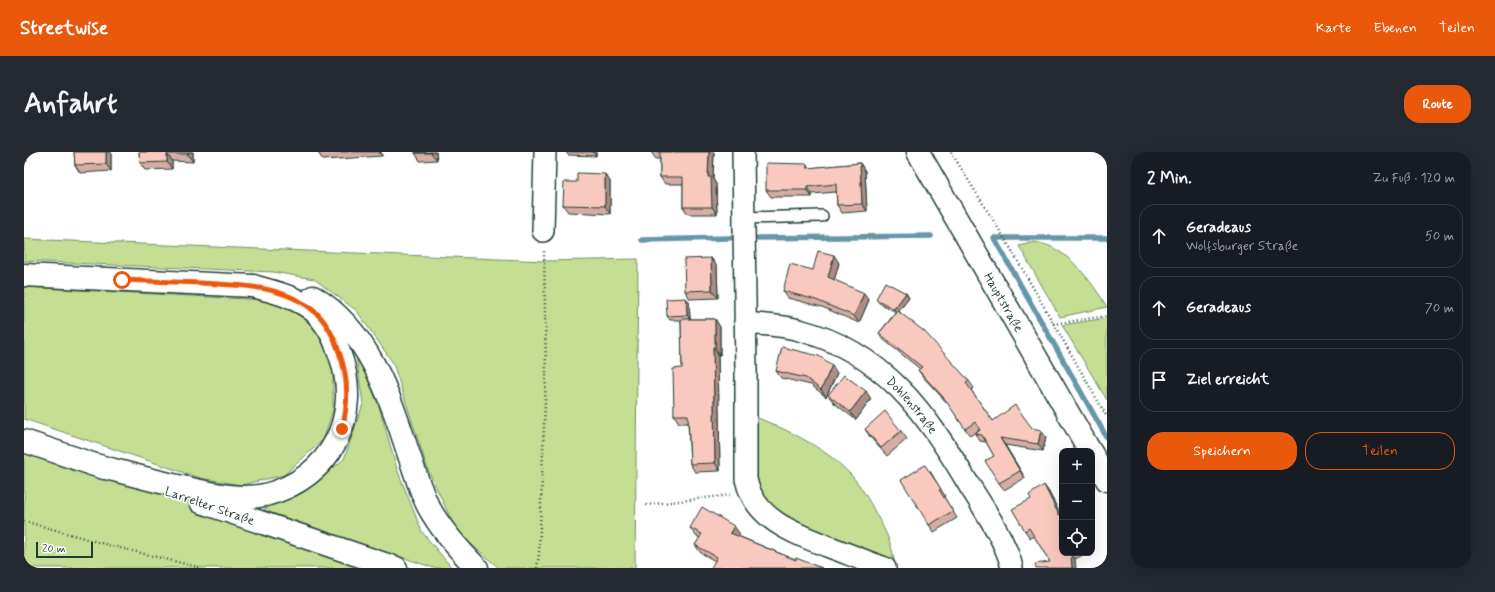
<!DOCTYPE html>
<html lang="de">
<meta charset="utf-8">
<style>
body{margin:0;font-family:Mynerve,sans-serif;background:#242831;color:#f1f3f6}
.controls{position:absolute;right:12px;bottom:12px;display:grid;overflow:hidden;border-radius:8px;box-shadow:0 4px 16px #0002}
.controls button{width:36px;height:36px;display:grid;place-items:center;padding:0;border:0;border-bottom:1px solid #363941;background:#171b24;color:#f1f3f6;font:20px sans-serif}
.scale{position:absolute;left:12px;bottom:10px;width:57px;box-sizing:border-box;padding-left:4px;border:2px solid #1f3d34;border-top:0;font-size:11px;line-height:14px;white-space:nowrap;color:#1f3d34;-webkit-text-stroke:3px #fff;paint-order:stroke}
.stop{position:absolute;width:12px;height:12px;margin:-9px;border:3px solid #ea580c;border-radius:50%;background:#fff}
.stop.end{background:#ea580c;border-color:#fff;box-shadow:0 1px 4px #0008}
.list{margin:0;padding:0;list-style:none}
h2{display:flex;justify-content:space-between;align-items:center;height:52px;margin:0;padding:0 16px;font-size:17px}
h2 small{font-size:13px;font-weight:400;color:#9ea1a6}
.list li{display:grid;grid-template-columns:26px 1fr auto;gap:12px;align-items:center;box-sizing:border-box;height:64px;margin:0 8px 8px;padding:0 8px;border:1px solid #363941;border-radius:16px}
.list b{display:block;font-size:15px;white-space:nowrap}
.list p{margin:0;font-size:13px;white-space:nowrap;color:#9ea1a6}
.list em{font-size:13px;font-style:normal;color:#9ea1a6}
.actions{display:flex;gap:8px;padding:12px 16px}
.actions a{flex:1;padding:9px 0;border:1px solid #ea580c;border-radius:16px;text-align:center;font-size:14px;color:#ea580c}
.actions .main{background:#ea580c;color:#fff}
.icon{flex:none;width:22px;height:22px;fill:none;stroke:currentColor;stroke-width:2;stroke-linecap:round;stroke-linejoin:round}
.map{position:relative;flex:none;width:1083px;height:416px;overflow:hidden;border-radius:16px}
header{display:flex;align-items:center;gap:24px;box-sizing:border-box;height:56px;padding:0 20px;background:#ea580c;color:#fff}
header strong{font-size:19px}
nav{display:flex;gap:22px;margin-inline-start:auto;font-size:14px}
.intro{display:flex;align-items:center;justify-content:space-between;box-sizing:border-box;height:96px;padding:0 24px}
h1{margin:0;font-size:28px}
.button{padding:10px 18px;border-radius:16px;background:#ea580c;color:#fff;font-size:14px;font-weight:700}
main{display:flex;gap:24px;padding:0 24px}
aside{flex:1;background:#171b24;border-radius:16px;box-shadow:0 4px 16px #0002}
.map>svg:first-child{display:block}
</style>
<header>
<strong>Streetwise</strong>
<nav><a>Karte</a><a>Ebenen</a><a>Teilen</a></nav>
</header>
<div class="intro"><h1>Anfahrt</h1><a class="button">Route</a></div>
<main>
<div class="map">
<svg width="1083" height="416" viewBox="0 0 1083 416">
<rect width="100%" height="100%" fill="#fff"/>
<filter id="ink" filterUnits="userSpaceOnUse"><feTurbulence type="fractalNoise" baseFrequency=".025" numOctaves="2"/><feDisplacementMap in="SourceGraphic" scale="8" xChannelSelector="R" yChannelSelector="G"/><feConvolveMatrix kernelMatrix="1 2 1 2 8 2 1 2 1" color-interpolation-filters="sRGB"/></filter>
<g filter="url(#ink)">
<g fill="#c5de94" stroke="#728e64">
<polygon points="0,87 521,109 614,107 611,416 475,416 433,380 404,318 369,211 333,159 290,127 249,120 0,109"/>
<path d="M 1010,90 C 1042,93 1068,130 1083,155 L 1036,165 L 995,94 Z"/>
<polygon points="0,135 257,149 289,173 309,209 309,258 299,288 260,323 217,333 176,326 0,267"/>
<polygon points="1083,166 1083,248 1038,173"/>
<polygon points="331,197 355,254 373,317 398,380 428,416 410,416 239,358 280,340 320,307 339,252"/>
<path d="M 722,261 C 759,276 799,293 827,323 C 837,334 845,348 852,362 C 863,381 869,394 871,416 L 861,416 L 731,350 Z"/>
<polygon points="0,300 55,308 372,416 0,416"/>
</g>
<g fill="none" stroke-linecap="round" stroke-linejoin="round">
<g stroke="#6697a9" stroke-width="5.5">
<polyline points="734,86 907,84"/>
<polyline points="1083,86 970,86 1083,286"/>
<polyline points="618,88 706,86"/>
</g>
<g stroke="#1f3d34" stroke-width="14">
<polyline id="service" points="720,66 798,64"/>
</g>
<g stroke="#1f3d34" stroke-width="24">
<g id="minor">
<path d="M 719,0 L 722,218 L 722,327 C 730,367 769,381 803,394 C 822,401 841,409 861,416"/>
<polyline points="519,79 521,0"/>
<path id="s1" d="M 721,171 C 739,173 758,173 775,178 C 860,200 903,262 945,333 C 959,355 983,391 988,416"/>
</g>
</g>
<g stroke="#1f3d34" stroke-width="25">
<g id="tertiary">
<path id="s2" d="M 894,0 L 1066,299"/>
<polyline points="0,123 229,134"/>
<polyline points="1068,302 1083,328"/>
</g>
</g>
<g stroke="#1f3d34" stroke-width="25">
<g id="secondary">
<path d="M 289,145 C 345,178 366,245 385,303 C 391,320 396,338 404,354 C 417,378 434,397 453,416"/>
<polyline points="0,289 80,316"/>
<path d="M 67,312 C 102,321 137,331 172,338 C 195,343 218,348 241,343 C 308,326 339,263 315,200 C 310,185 302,170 290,159 C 273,145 250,140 229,134"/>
<polyline points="177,350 372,416"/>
</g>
</g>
<g stroke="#1f3d34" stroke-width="2.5" stroke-dasharray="1 3" stroke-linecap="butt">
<polyline points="927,0 987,97 1083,265"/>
<polyline points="1029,172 1083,164"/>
<polyline points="622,353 706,343"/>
<polyline points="0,369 84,393 178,416"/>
<polyline points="513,416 515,402 522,222 520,98"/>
</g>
<use href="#service" stroke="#fff" stroke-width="11"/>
<use href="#minor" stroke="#fff" stroke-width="21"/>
<use href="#tertiary" stroke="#fff" stroke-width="22"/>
<use href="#secondary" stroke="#fff" stroke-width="22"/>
</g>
<g fill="#d6ada4" stroke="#1f3d34">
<polygon points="50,0 87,0 87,19 56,21 51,13"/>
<polygon points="115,0 169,0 169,10 148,9 148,17 121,18 116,11"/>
<polygon points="294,0 357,0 358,4 299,8 294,1"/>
<polygon points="412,0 413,8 396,9 391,1"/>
<polygon points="542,0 572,0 572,4 544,3"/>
<polygon points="627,0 690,0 689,27 692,32 693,62 664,62 659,55 659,32 641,32 636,25 636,7 632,7"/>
<polygon points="836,11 841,19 843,59 818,61 813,53 812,40 788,42 788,45 747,45 742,38 786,16"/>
<polygon points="586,29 586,62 544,60 539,53 553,30"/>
<polygon points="687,106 693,114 694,146 666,147 661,139"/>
<polygon points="815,111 810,128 845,148 835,171 798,155 764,146 759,139 789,118"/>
<polygon points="882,141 885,146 875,159 945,229 950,236 947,238 969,269 1008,276 1022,285 1019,299 981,293 1001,326 980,338 975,331 970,304 962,290 956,289 951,282 956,278 955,278 946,284 925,253 899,225 894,218 896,217 860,188 855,181 872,160 855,151 852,147"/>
<polygon points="662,146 665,150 666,167 691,167 696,175 696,203 694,203 696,319 671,320 666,312 664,271 655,271 650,263 658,216 657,168 646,168 643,164"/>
<polygon points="752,219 813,221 802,245 787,233 757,226"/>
<polygon points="804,243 847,247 832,268 810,251"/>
<polygon points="841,277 877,279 883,287 863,304 846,285"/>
<polygon points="906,319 921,344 920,345 933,366 910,380 905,373"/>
<polygon points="1025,340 1038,401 1063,401 1051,407 1026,410 1010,384 1006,386 1001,379"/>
<polygon points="666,376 716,382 714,384 772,408 798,416 691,409 677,401 671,393 676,386 672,384"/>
</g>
<g fill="#ae8d86" stroke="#1f3d34">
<polygon points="0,0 2,0 3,10 0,6"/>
<polygon points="82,0 87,0 87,19 82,12"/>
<polygon points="164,0 169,0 169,10 164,2"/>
<polygon points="355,0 357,0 358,4"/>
<polygon points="407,0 412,0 413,8 407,1"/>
<polygon points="569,0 572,0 572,4"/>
<polygon points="685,0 690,0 689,27 692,32 693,62 688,55 684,25"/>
<polygon points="143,2 148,9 148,17 143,10"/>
<polygon points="836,11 841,19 843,59 838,52"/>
<polygon points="783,12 788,19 783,16"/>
<polygon points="581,22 586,29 586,62 581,54"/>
<polygon points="783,35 788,42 788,45 783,38"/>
<polygon points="810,103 815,111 809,133 804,125"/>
<polygon points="687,106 693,114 694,146 688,138"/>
<polygon points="840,141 845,148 835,171 830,164"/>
<polygon points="882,141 885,146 873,161 870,157"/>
<polygon points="662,146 665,150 666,168 663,163"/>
<polygon points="691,167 696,175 696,203 691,195"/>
<polygon points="689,195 694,203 696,319 691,311"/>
<polygon points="808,213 813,221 802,245 797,238"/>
<polygon points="842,239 847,247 832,268 826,260"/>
<polygon points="1017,278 1022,285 1019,299 1014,292"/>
<polygon points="976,286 981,293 1001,326 996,319"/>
<polygon points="1020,333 1025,340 1038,365 1035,363"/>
<polygon points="710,374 716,382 711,389 706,381"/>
<polygon points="1047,401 1051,407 1052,416 1048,416"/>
</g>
<g fill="#f9c9bf" stroke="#1f3d34">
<polygon points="50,0 82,0 82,12 51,13"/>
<polygon points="115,0 164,0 164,2 143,2 143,10 116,11"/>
<polygon points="294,0 311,0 294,1"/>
<rect x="391" y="0" width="16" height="1"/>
<polygon points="636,0 685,0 684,25 687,25 688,55 659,55 659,25 636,25"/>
<polygon points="742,11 783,12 783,16 836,11 838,52 813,53 812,32 783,35 783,38 742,38"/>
<polygon points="553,21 581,22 581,54 539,53 540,30 553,30"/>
<polygon points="794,99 810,103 804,125 840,141 830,164 792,148 759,139 766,112 789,118"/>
<polygon points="687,106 688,138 661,139 660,107"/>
<polygon points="861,130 882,141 870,157 852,147"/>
<polygon points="662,146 663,163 643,164 642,147"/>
<polygon points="874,159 901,180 945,229 942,231 969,269 991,253 1008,276 1017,278 1014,292 976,286 996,319 975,331 961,309 970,304 958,283 951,282 956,278 951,270 941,277 920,246 894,218 898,215 855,181"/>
<polygon points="657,167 691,167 691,195 689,195 691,311 666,312 664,263 650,263 649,217 658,216"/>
<polygon points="758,195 795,204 808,213 797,238 782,226 752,219"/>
<polygon points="820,223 842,239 826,260 804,243"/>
<polygon points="861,259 877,279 857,296 841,277"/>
<polygon points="901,313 917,337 915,338 929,359 905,373 877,328"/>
<polygon points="1020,333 1035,363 1038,361 1038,401 1047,401 1048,416 1012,416 1011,412 1026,410 1005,376 1001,379 988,357 1007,347 1005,343"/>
<polygon points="678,355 710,374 706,381 772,408 772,406 798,416 687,416 693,405 671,393 678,382 666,376"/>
</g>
</g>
<g fill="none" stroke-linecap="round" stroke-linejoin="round" filter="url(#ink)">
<path stroke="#ea580c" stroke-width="5" d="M 98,128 C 125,129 151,130 177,131 C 215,133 259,133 290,159 C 302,169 310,185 315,200 C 325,226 325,250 318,277"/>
</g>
<g text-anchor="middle" stroke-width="3.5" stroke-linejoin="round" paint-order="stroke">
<g font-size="13" fill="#1f3d34" stroke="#fff">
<text dy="5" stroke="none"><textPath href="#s2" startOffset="173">Hauptstraße</textPath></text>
<text dy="5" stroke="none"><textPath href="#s1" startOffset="193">Dohlenstraße</textPath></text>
<text transform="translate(186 353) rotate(19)" y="5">Larrelter Straße</text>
</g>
</g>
</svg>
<div class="controls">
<button>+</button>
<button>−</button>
<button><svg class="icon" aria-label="locate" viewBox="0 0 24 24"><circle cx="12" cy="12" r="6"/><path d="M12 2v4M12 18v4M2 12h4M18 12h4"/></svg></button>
</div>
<div class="scale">20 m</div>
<div class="stop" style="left:98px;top:128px"></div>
<div class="stop end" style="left:318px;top:277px"></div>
</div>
<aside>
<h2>2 Min.<small>Zu Fuß · 120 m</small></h2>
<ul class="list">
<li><svg class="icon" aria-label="ahead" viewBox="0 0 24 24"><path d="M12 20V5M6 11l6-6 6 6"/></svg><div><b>Geradeaus</b><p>Wolfsburger Straße</p></div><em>50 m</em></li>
<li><svg class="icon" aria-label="ahead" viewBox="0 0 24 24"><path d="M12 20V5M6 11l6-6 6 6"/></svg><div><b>Geradeaus</b></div><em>70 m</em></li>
<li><svg class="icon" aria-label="arrive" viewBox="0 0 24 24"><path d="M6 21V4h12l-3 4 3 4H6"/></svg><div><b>Ziel erreicht</b></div></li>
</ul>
<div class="actions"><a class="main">Speichern</a><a>Teilen</a></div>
</aside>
</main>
